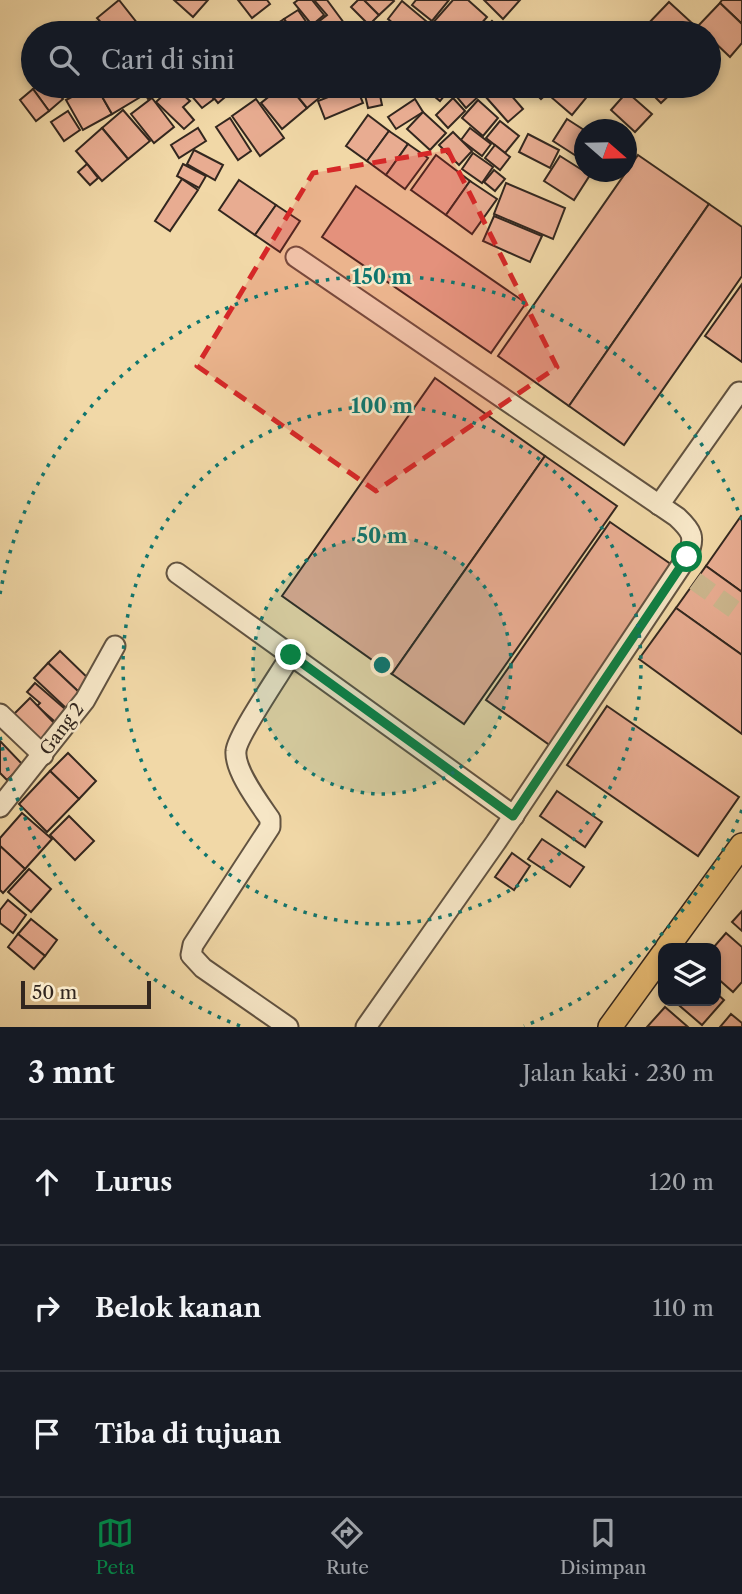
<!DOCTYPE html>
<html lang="id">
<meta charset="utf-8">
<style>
body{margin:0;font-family:"Libre Caslon Text",serif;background:#20242c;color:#f1f3f6}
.controls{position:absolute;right:21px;bottom:21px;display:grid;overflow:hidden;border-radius:14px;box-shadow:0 4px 10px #0003}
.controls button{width:63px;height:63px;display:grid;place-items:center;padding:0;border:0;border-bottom:2px solid #363941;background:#171b24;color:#f1f3f6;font:35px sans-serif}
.compass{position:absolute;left:574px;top:119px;width:63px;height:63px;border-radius:50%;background:#171b24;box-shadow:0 4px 10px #0003;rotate:110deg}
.scale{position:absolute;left:21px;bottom:18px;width:130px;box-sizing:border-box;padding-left:7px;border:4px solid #33271f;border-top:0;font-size:19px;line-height:24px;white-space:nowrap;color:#33271f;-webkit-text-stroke:5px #f6e6c6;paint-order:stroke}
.stop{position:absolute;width:21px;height:21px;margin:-16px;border:5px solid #0b8043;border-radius:50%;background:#fff}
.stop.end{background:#0b8043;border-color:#fff;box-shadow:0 2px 7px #0008}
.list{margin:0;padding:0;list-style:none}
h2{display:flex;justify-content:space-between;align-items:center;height:91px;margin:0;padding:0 28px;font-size:30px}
h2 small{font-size:23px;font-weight:400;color:#9ea1a6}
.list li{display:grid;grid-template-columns:46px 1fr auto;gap:21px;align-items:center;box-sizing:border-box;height:126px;padding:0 28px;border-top:2px solid #363941}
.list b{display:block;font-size:26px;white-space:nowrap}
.list em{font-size:23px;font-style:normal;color:#9ea1a6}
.icon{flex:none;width:38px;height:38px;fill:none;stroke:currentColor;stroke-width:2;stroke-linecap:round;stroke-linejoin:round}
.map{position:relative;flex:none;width:742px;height:1027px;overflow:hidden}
.search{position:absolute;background:#171b24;box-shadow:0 4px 10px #0003;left:21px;right:21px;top:21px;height:77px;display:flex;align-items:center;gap:18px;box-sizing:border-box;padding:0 24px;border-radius:38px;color:#9ea1a6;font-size:26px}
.sheet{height:469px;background:#171b24}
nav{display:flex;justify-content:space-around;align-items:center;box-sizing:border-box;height:98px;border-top:2px solid #363941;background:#171b24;font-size:19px;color:#9ea1a6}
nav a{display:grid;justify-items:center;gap:4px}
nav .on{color:#0b8043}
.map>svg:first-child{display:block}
</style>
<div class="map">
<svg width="742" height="1027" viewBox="0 0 742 1027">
<rect width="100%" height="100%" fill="#f1d8a7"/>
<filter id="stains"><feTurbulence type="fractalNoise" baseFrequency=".00286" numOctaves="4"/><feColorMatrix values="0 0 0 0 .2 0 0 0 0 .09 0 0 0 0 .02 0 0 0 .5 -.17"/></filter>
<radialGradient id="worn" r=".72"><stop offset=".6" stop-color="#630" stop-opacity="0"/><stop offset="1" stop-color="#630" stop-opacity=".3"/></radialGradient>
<g fill="#e8ac91" stroke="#33271f" stroke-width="2">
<polygon points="119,0 145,33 110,33 97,18"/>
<polygon points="174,0 208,0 193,17"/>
<polygon points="238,0 267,0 270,4 252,18"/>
<polygon points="298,0 312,0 324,15 312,25 294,3"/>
<polygon points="314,0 327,0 347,27 339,33 319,33 313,26 327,15"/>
<polygon points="358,0 364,0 379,15 369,25 351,7"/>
<polygon points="364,0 393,0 394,1 379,15"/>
<polygon points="416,0 449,0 432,21 412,5"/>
<polygon points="453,0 468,0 487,17 473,33 439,33 430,26"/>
<polygon points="484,0 520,0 503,19"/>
<polygon points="722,0 742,0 742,24 720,3"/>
<polygon points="402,1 426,21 415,33 405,33 388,19"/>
<polygon points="669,2 693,24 684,33 651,33 645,27"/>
<polygon points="720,3 742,24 742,43 730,57 709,37 709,33 705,33 698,26"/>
<polygon points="298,10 314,33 294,33 284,19"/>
<polygon points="284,19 294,33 269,33 267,30"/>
<polygon points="492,21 505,33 480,33"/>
<polygon points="96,22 104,33 81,33"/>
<polygon points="37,86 52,86 63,99 49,111 33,89"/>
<polygon points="92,86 96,86 112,114 83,130 66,100"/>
<polygon points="96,86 136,86 142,96 112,114"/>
<polygon points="140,86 170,86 148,99"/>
<polygon points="173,86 190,101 183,107 194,120 184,129 156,102"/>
<polygon points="183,86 203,86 214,99 202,108"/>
<polygon points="204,86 224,86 230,93 218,103"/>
<polygon points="282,86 289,86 307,108 282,129 261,103"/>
<polygon points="289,86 317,86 324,94 307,108"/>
<polygon points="356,86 363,103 325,119 318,101"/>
<polygon points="363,86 378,86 382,105 368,108"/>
<polygon points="434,86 452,86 440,101 429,92"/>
<polygon points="456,86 474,86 481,94 466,108 451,90"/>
<polygon points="497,86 503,86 523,109 508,122 485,96"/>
<polygon points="528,86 555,86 541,99"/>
<polygon points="560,86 571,86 586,98 572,115 551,97"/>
<polygon points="644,86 679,86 661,103"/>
<polygon points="33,89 49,111 36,121 20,100"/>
<polygon points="627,92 652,114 635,132 611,110"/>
<polygon points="152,98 174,127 154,143 131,114"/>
<polygon points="453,98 465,111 448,128 436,115"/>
<polygon points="256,99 284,138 260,156 232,116"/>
<polygon points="415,99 423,112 396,129 388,117"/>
<polygon points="478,100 498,118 483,136 462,118"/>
<polygon points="123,110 150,141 128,159 102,128"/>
<polygon points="68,111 80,130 64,141 51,122"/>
<polygon points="423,112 446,133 430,150 407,129"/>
<polygon points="368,115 389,131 367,161 346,146"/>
<polygon points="230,118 251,151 238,160 216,127"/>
<polygon points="567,119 584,130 584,161 553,141"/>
<polygon points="500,121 519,136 505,153 486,138"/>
<polygon points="102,128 128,159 102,181 76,151"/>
<polygon points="198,128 206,141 179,158 171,145"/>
<polygon points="470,128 491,144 482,156 461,140"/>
<polygon points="389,131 408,144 386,175 367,161"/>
<polygon points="453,132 472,151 459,165 439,145"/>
<polygon points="528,134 559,150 550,168 519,152"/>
<polygon points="408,144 428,158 405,189 386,175"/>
<polygon points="495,145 510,157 500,170 485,158"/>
<polygon points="194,150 223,165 215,180 187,164"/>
<polygon points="473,153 493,167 482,183 462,169"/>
<polygon points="436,155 470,181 446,215 411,190"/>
<polygon points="638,155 709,204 569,406 498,356"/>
<polygon points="560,156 590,175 574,200 544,181"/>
<polygon points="87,164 98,178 90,185 78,172"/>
<polygon points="183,164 206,176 199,188 177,176"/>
<polygon points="494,170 505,179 495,191 484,182"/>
<polygon points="182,179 198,190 170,231 155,221"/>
<polygon points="239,180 276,205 255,235 219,210"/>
<polygon points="470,181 497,199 472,234 446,215"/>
<polygon points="506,183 565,208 553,239 494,214"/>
<polygon points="356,186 526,303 491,353 322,237"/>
<polygon points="709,204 742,227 742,276 624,445 569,406"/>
<polygon points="276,205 300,221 280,252 255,235"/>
<polygon points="494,216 542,236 530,262 483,241"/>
<polygon points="742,284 742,362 705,336"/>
<polygon points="435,378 545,456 392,674 282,596"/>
<polygon points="545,456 617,506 464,724 392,674"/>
<polygon points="741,516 742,517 742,592 706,566"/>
<polygon points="610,522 675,567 551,746 486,700"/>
<polygon points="706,566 742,592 742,655 676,608"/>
<polygon points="676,608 742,655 742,734 639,659"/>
<polygon points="60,651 92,682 81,694 48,663"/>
<polygon points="48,663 81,694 67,709 34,678"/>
<polygon points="35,683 72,715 61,727 37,706 40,703 27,692"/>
<polygon points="30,698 58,727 37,748 9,719"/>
<polygon points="607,706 739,797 698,856 567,765"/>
<polygon points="0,741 23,765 7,780 0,773"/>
<polygon points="68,753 96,781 79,799 50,771"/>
<polygon points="50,771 79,799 47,832 19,804"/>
<polygon points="557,791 602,822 585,847 540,816"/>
<polygon points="22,813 52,839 25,869 0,846 0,838"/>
<polygon points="69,816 94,841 75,860 50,835"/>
<polygon points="542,839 584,867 570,887 528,859"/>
<polygon points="0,846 25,869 3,893 0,890"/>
<polygon points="512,853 530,866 514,890 495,877"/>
<polygon points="29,869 51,889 31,912 8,892"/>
<polygon points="8,900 26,915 13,933 0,923 0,910"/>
<polygon points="742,911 742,931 732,922"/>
<polygon points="31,919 57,940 45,956 18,934"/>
<polygon points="726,933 742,947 742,982 733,992 716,977 716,948 713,948"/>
<polygon points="18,934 45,956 34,969 8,947"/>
<polygon points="716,993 724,1000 702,1025 674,1001 716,1001"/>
<polygon points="665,1007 688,1027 647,1027"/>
<polygon points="731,1014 742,1023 742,1027 720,1027"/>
</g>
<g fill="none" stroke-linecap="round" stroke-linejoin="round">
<polyline stroke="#cbb58c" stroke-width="19" stroke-dasharray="19 10" stroke-linecap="butt" points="695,581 742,615"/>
<g stroke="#625341" stroke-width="23">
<g id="minor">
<path d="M 296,257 L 677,517 C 692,531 696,537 687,557 L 496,842 L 366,1027"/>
<polyline points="659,505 739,392"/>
<polyline points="177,573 514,816"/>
<polyline points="0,714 43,755"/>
<polyline points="0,807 85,700 115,646"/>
<path d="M 288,1027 L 203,968 L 191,955 L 193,945 L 270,827 L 270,819 C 259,803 234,770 236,751 C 237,736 281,672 291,655"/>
</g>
</g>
<g stroke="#33271f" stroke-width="26">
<g id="major">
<polyline points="667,948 742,845"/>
<polyline points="610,1027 663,954"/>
</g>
</g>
<use href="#minor" stroke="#f6e6c6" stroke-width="19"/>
<use href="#major" stroke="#e8bc74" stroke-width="23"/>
</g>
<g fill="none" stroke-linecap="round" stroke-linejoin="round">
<polyline stroke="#0b8043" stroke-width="9" points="291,655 513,816 687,557"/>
</g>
<path fill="#d62828" fill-opacity="0.2" stroke="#d62828" stroke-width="5" stroke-dasharray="14 9" stroke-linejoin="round" d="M 448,150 L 557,367 L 376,491 L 197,366 L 313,173 Z"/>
<circle cx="382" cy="665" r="129" fill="#0f766e" fill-opacity=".12"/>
<g fill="none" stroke="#0f766e" stroke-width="3.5" stroke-dasharray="3.5 7">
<circle cx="382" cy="665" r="129"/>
<circle cx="382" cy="665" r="259"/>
<path d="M742 810A388 388 0 0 1 524 1026M240 1026A388 388 0 0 1 0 736M0 594A388 388 0 0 1 742 520"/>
</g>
<g text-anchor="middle" stroke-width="5" stroke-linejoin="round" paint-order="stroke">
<g font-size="18" fill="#33271f" stroke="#f6e6c6">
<text transform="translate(62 729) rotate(-53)" y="6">Gang 2</text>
</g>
</g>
<circle cx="382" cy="665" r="10" fill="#0f766e" stroke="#f6e6c6" stroke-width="3.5"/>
<g font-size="21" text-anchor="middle" font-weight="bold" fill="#0f766e" stroke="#f6e6c6" stroke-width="5" stroke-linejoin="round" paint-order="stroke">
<text x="382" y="284">150 m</text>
<text x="382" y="413">100 m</text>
<text x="382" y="543">50 m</text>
</g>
<rect width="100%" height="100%" filter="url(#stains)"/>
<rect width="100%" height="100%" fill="url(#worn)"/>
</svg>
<div class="controls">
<button><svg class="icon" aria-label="layers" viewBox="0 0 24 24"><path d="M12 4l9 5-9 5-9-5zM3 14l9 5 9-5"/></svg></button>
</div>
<svg class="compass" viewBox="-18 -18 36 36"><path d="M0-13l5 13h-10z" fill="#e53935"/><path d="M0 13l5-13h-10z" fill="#9ea1a6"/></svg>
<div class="scale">50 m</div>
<div class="stop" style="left:687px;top:557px"></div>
<div class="stop end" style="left:291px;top:655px"></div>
<div class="search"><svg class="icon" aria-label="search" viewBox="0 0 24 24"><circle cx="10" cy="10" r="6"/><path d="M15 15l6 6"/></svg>Cari di sini</div>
</div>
<section class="sheet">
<h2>3 mnt<small>Jalan kaki · 230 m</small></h2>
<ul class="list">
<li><svg class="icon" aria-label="ahead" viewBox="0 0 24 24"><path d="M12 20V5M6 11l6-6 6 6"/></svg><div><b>Lurus</b></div><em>120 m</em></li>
<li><svg class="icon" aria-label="right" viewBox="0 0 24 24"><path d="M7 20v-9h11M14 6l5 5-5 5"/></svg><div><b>Belok kanan</b></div><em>110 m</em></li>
<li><svg class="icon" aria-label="arrive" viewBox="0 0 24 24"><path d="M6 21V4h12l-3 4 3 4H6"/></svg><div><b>Tiba di tujuan</b></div></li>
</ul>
</section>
<nav>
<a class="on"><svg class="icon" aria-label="map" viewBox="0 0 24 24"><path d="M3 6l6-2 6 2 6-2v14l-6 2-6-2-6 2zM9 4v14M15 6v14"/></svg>Peta</a>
<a><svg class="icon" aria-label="directions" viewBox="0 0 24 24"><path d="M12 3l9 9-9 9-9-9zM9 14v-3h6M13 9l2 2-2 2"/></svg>Rute</a>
<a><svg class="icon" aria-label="saved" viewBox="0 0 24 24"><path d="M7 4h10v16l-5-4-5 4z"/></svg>Disimpan</a>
</nav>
